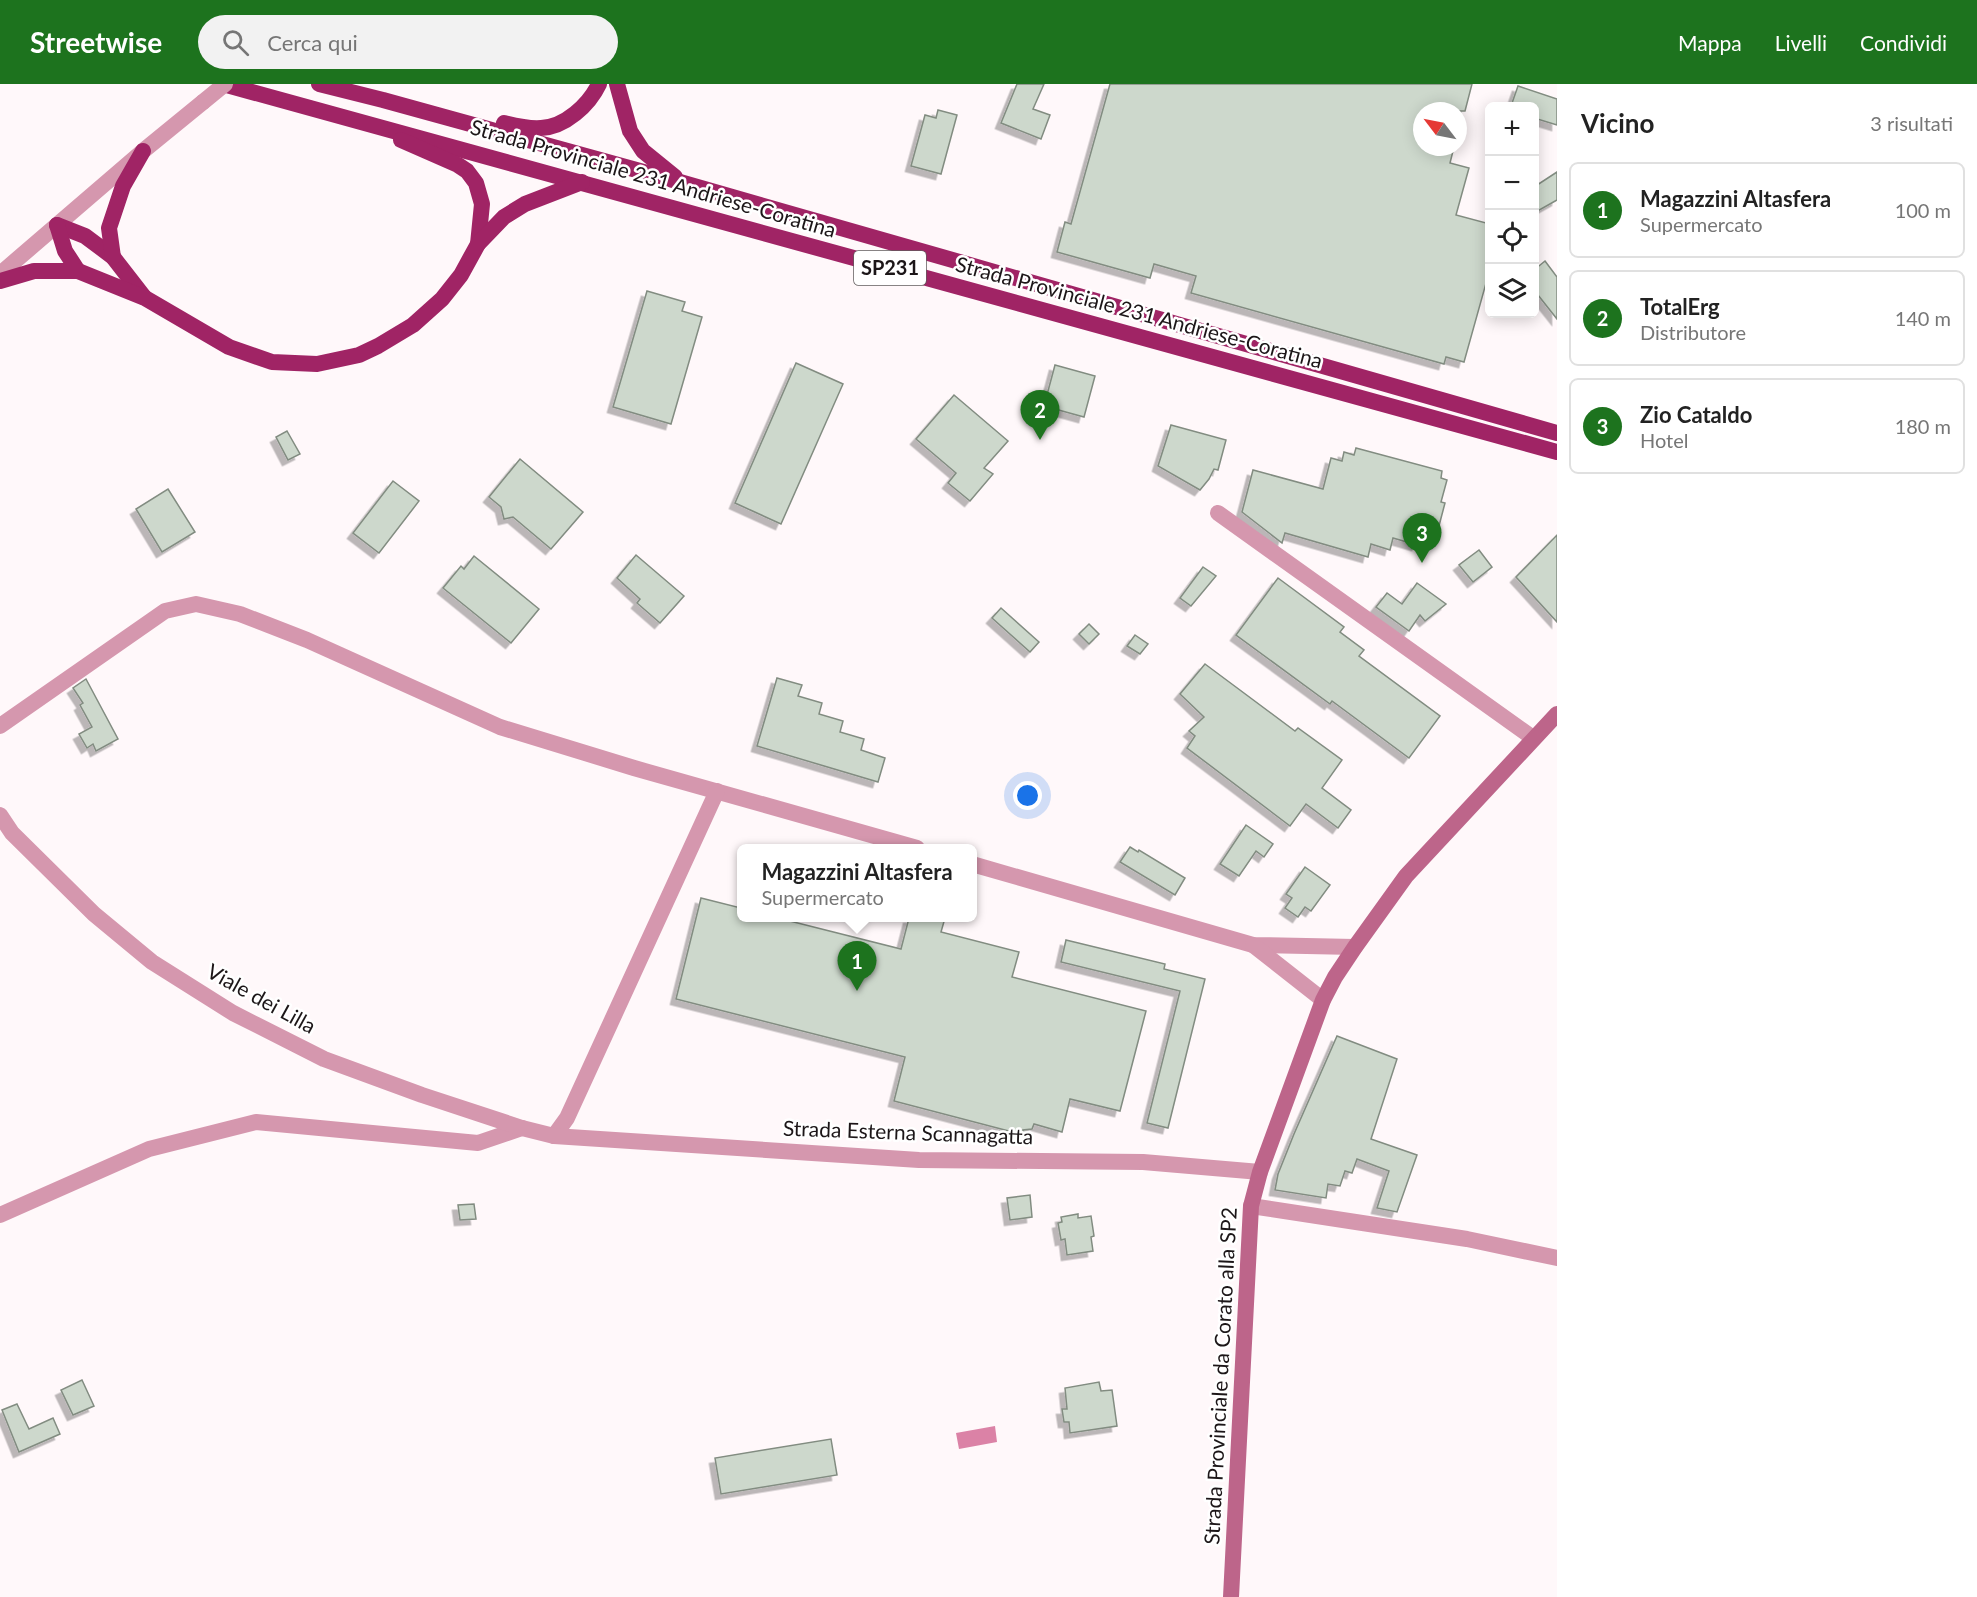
<!DOCTYPE html>
<html lang="it">
<meta charset="utf-8">
<style>
body{margin:0;font-family:Lato,sans-serif;background:#f2f2f2;color:#222}
.controls{position:absolute;right:18px;top:18px;display:grid;overflow:hidden;border-radius:9px;box-shadow:0 3px 15px #0003}
.controls button{width:54px;height:54px;display:grid;place-items:center;padding:0;border:0;border-bottom:2px solid #e0e0e0;background:#fff;color:#222;font:30px sans-serif}
.compass{position:absolute;left:1413px;top:18px;width:54px;height:54px;border-radius:50%;background:#fff;box-shadow:0 3px 15px #0003;rotate:302deg}
.you{position:absolute;left:1028px;top:712px;width:21px;height:21px;margin:-15px;border:4px solid #fff;border-radius:50%;background:#1a73e8;box-shadow:0 0 0 9px #1a73e833}
.badge{display:grid;place-items:center;width:39px;height:39px;border-radius:50%;background:#1d731e;color:#fff;font-size:20px;font-weight:700}
.pin{position:absolute;translate:-50% -50px;filter:drop-shadow(0 2px 3px #0008)}
.pin::after{content:'';position:absolute;top:32px;width:21px;height:18px;background:inherit;clip-path:polygon(0 0,100% 0,50% 100%)}
.popup{position:absolute;left:737px;top:760px;width:240px;height:78px;box-sizing:border-box;display:grid;place-content:center;border-radius:9px;background:#fff;filter:drop-shadow(0 2px 4px #0005);font-size:20px;white-space:nowrap;color:#767676}
.popup b{font-size:22px;color:#222}
.popup::after{content:'';position:absolute;left:50%;top:100%;margin-left:-12px;border:12px solid transparent;border-top-color:#fff}
.list{margin:0;padding:0;list-style:none}
h2{display:flex;justify-content:space-between;align-items:center;height:78px;margin:0;padding:0 24px;font-size:26px}
h2 small{font-size:20px;font-weight:400;color:#767676}
.list li{display:grid;grid-template-columns:39px 1fr auto;gap:18px;align-items:center;box-sizing:border-box;height:96px;margin:0 12px 12px;padding:0 12px;border:2px solid #e0e0e0;border-radius:9px}
.list b{display:block;font-size:22px;white-space:nowrap}
.list p{margin:0;font-size:20px;white-space:nowrap;color:#767676}
.list em{font-size:20px;font-style:normal;color:#767676}
.icon{flex:none;width:33px;height:33px;fill:none;stroke:currentColor;stroke-width:2;stroke-linecap:round;stroke-linejoin:round}
.map{position:relative;flex:none;width:1557px;height:1513px;overflow:hidden}
header{display:flex;align-items:center;gap:36px;box-sizing:border-box;height:84px;padding:0 30px;background:#1d731e;color:#fff}
header strong{font-size:28px}
nav{display:flex;gap:33px;margin-inline-start:auto;font-size:21px}
.search{width:420px;height:54px;background:#f2f2f2;display:flex;align-items:center;gap:15px;box-sizing:border-box;padding:0 21px;border-radius:33px;color:#767676;font-size:22px}
main{display:flex}
aside{flex:1;background:#fff}
.map>svg:first-child{display:block}
</style>
<header>
<strong>Streetwise</strong>
<div class="search"><svg class="icon" aria-label="search" viewBox="0 0 24 24"><circle cx="10" cy="10" r="6"/><path d="M15 15l6 6"/></svg>Cerca qui</div>
<nav><a>Mappa</a><a>Livelli</a><a>Condividi</a></nav>
</header>
<main>
<div class="map">
<svg width="1557" height="1513" viewBox="0 0 1557 1513">
<defs>
<filter id="shadow"><feDropShadow dx="-5.5" dy="5.5" stdDeviation="0" flood-color="#0004"/></filter>
</defs>
<rect width="100%" height="100%" fill="#fff8fa"/>
<polygon fill="#db82a6" points="995,1342 997,1358 959,1365 956,1349"/>
<g fill="#cdd8cc" stroke="#828c81" stroke-width="1.5" filter="url(#shadow)">
<polygon points="1017,0 1044,0 1033,25 1050,31 1041,55 1001,39"/>
<polygon points="1110,0 1472,0 1465,27 1422,27 1422,63 1454,63 1450,79 1469,84 1456,131 1490,140 1490,185 1464,278 1446,273 1444,280 1191,209 1196,192 1154,180 1150,194 1057,168 1065,138 1071,140"/>
<polygon points="1518,2 1557,15 1557,41 1534,34 1534,22 1511,22"/>
<polygon points="938,26 957,31 941,90 911,82 925,31 936,34"/>
<polygon points="1557,88 1557,116 1534,129 1534,103"/>
<polygon points="1545,177 1557,193 1557,235 1534,206 1534,186"/>
<polygon points="647,207 685,218 682,227 702,233 671,340 613,323"/>
<polygon points="796,279 843,300 781,440 735,419"/>
<polygon points="1055,281 1095,292 1084,333 1044,322"/>
<polygon points="954,311 1008,357 984,384 993,390 970,417 948,399 956,389 916,355"/>
<polygon points="1171,341 1226,356 1218,386 1214,385 1209,395 1200,406 1158,382"/>
<polygon points="287,347 300,370 288,376 276,353"/>
<polygon points="1356,364 1442,387 1441,394 1447,396 1441,418 1445,419 1435,457 1419,453 1417,461 1393,454 1390,466 1371,460 1368,473 1285,449 1282,459 1242,428 1253,386 1323,405 1331,374 1342,377 1344,368 1354,371"/>
<polygon points="520,375 583,428 551,465 513,433 504,435 501,423 489,413"/>
<polygon points="393,397 419,417 379,469 353,449"/>
<polygon points="168,405 195,448 162,468 136,425"/>
<polygon points="1557,451 1557,538 1516,493"/>
<polygon points="1479,466 1492,483 1473,498 1459,481"/>
<polygon points="636,471 684,512 660,539 637,519 640,515 617,494"/>
<polygon points="474,472 539,525 511,559 443,504 461,482 464,485"/>
<polygon points="1203,483 1216,492 1191,522 1180,514"/>
<polygon points="1278,494 1344,543 1340,548 1364,566 1359,572 1440,632 1409,674 1332,617 1330,620 1236,551"/>
<polygon points="1417,499 1446,520 1425,537 1420,531 1409,547 1376,523 1387,509 1402,520"/>
<polygon points="1001,524 1039,558 1030,568 992,534"/>
<polygon points="1089,540 1099,550 1089,560 1079,550"/>
<polygon points="1135,551 1148,560 1140,570 1127,562"/>
<polygon points="1205,580 1295,647 1298,644 1342,676 1322,704 1351,726 1338,744 1306,720 1290,742 1187,664 1195,652 1189,647 1204,633 1180,610"/>
<polygon points="777,594 802,601 798,612 822,619 819,630 843,637 840,648 864,655 861,666 885,674 878,698 757,662"/>
<polygon points="86,595 118,655 96,667 93,660 87,664 79,650 92,643 80,621 83,619 73,604"/>
<polygon points="1246,741 1273,760 1264,773 1256,767 1239,792 1220,780"/>
<polygon points="1130,763 1138,768 1139,766 1185,794 1175,811 1120,778"/>
<polygon points="1305,783 1330,801 1311,827 1305,823 1298,833 1285,824 1292,814 1286,810"/>
<polygon points="701,814 741,824 741,834 778,834 901,865 909,834 945,834 941,848 1019,868 1012,893 1146,927 1120,1027 1070,1015 1062,1048 1034,1040 1032,1045 1023,1046 1024,1051 894,1017 905,973 676,915"/>
<polygon points="1066,856 1165,880 1164,885 1205,895 1168,1044 1147,1039 1180,907 1061,878"/>
<polygon points="1337,952 1397,975 1371,1055 1417,1071 1397,1128 1377,1124 1389,1087 1357,1075 1352,1089 1345,1087 1340,1102 1328,1100 1326,1114 1275,1106 1278,1090 1294,1050"/>
<polygon points="1030,1111 1032,1133 1010,1136 1007,1114"/>
<polygon points="474,1120 476,1135 460,1136 458,1121"/>
<polygon points="1078,1130 1078,1134 1091,1132 1094,1152 1091,1153 1093,1167 1067,1171 1065,1155 1061,1156 1058,1139 1062,1138 1061,1133"/>
<polygon points="82,1296 94,1322 73,1331 61,1306"/>
<polygon points="1099,1298 1101,1307 1112,1306 1117,1342 1070,1349 1069,1338 1064,1338 1062,1325 1067,1325 1065,1304"/>
<polygon points="17,1320 29,1345 53,1334 60,1350 19,1368 2,1326"/>
<polygon points="831,1355 837,1391 721,1410 715,1374"/>
</g>
<g fill="none" stroke-linecap="round" stroke-linejoin="round">
<g stroke="#d597ae" stroke-width="16">
<polyline points="1218,429 1533,654"/>
<polyline points="0,642 165,527 196,520 240,530 307,556 500,643 634,684 917,764"/>
<polyline points="972,780 1253,861 1355,863"/>
<polyline points="1253,861 1323,916"/>
<polyline points="554,1052 567,1034 717,707"/>
<polyline points="1251,1122 1467,1155 1557,1174"/>
<polyline points="0,1131 149,1065 256,1038 478,1059 522,1044"/>
</g>
<g stroke="#d597ae" stroke-width="16">
<polyline points="0,190 143,67 203,18"/>
<polyline points="0,731 12,749 94,830 152,878 233,929 324,975 422,1011 522,1044 554,1052 919,1076 1143,1078 1260,1088"/>
</g>
<polyline stroke="#bd658a" stroke-width="16" points="1231,1513 1251,1122 1260,1088 1323,916 1335,893 1355,863 1406,792 1557,630"/>
<g stroke="#a02465" stroke-width="16">
<polyline points="223,0 1557,368"/>
<polyline points="319,0 383,16 680,98 1557,349"/>
<polyline points="617,0 630,47 643,67 675,93"/>
<path d="M 504,39 C 516,42 529,45 541,44 C 565,43 589,21 599,0"/>
<polyline points="401,56 458,81 467,87 476,99 482,120 478,160"/>
<polyline points="57,141 85,152 113,173 144,213"/>
<polyline points="57,141 65,167 78,187"/>
<polyline points="113,173 109,144 123,102 143,67"/>
<polyline points="0,197 34,187 78,187 145,214 229,263 272,278 317,280 359,271 378,262 413,241 442,215 461,191 478,160 504,133 525,120 582,98"/>
</g>
<polyline stroke="#d597ae" stroke-width="16" points="203,18 225,0"/>
</g>
<g text-anchor="middle" stroke-width="5" stroke-linejoin="round" paint-order="stroke">
<rect fill="#fff" stroke="#605c5d" stroke-width="1.5" x="854" y="167" width="72" height="34" rx="4.5"/>
<g font-size="20" font-weight="bold" fill="#1c1618">
<text x="890" y="191">SP231</text>
</g>
<g font-size="21" fill="#1c1618" stroke="#fff">
<text transform="translate(653 95) rotate(16)" y="7">Strada Provinciale 231 Andriese-Coratina</text>
<text transform="translate(1139 229) rotate(15)" y="7">Strada Provinciale 231 Andriese-Coratina</text>
<text transform="translate(261 915) rotate(29)" y="7">Viale dei Lilla</text>
<text transform="translate(908 1049) rotate(2)" y="7">Strada Esterna Scannagatta</text>
<text transform="translate(1221 1292) rotate(-87)" y="7">Strada Provinciale da Corato alla SP2</text>
</g>
</g>
</svg>
<div class="controls">
<button>+</button>
<button>−</button>
<button><svg class="icon" aria-label="locate" viewBox="0 0 24 24"><circle cx="12" cy="12" r="6"/><path d="M12 2v4M12 18v4M2 12h4M18 12h4"/></svg></button>
<button><svg class="icon" aria-label="layers" viewBox="0 0 24 24"><path d="M12 4l9 5-9 5-9-5zM3 14l9 5 9-5"/></svg></button>
</div>
<svg class="compass" viewBox="-18 -18 36 36"><path d="M0-13l5 13h-10z" fill="#e53935"/><path d="M0 13l5-13h-10z" fill="#767676"/></svg>
<div class="you"></div>
<div class="pin badge" style="left:857px;top:907px">1</div>
<div class="popup"><b>Magazzini Altasfera</b>Supermercato</div>
<div class="pin badge" style="left:1040px;top:356px">2</div>
<div class="pin badge" style="left:1422px;top:479px">3</div>
</div>
<aside>
<h2>Vicino<small>3 risultati</small></h2>
<ul class="list">
<li><span class="badge">1</span><div><b>Magazzini Altasfera</b><p>Supermercato</p></div><em>100 m</em></li>
<li><span class="badge">2</span><div><b>TotalErg</b><p>Distributore</p></div><em>140 m</em></li>
<li><span class="badge">3</span><div><b>Zio Cataldo</b><p>Hotel</p></div><em>180 m</em></li>
</ul>
</aside>
</main>
